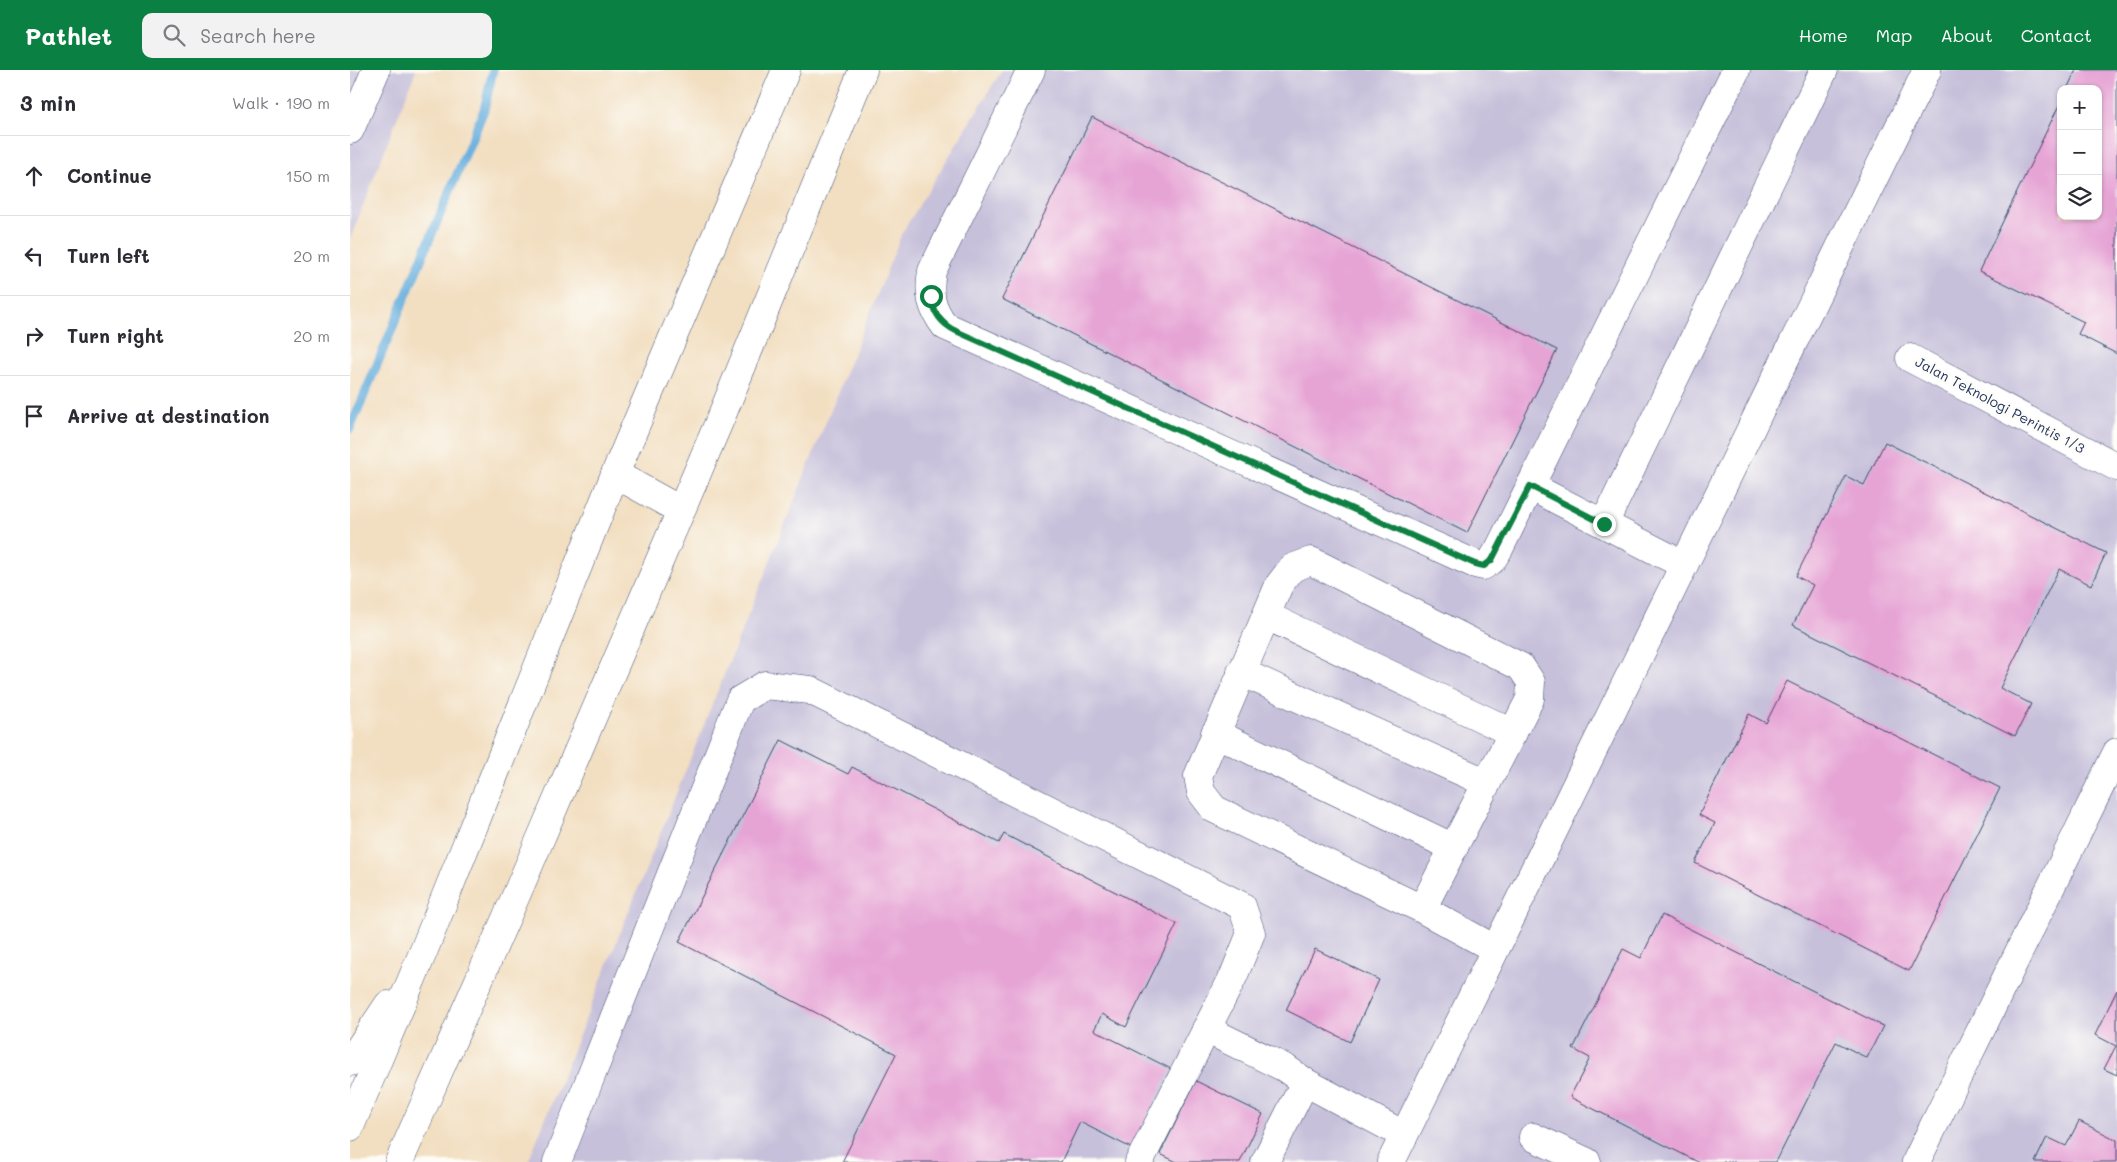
<!DOCTYPE html>
<meta charset="utf-8">
<style>
body{margin:0;font-family:Mali,sans-serif;background:#f2f2f3;color:#2b2b33}
.controls{position:absolute;right:15px;top:15px;display:grid;overflow:hidden;border-radius:10px;box-shadow:0 1px 4px #0004}
.controls button{width:45px;height:45px;display:grid;place-items:center;padding:0;border:0;border-bottom:1px solid #e1e1e2;background:#fff;color:#2b2b33;font:25px sans-serif}
.stop{position:absolute;width:15px;height:15px;margin:-11px;border:4px solid #0b8043;border-radius:50%;background:#fff}
.stop.end{background:#0b8043;border-color:#fff;box-shadow:0 1px 5px #0008}
.list{margin:0;padding:0;list-style:none}
h2{display:flex;justify-content:space-between;align-items:center;height:65px;margin:0;padding:0 20px;font-size:21px}
h2 small{font-size:16px;font-weight:400;color:#7c7c81}
.list li{display:grid;grid-template-columns:32px 1fr auto;gap:15px;align-items:center;box-sizing:border-box;height:80px;padding:0 20px;border-top:1px solid #e1e1e2}
.list b{display:block;font-size:19px;white-space:nowrap}
.list em{font-size:16px;font-style:normal;color:#7c7c81}
.icon{flex:none;width:28px;height:28px;fill:none;stroke:currentColor;stroke-width:2;stroke-linecap:round;stroke-linejoin:round}
.map{position:relative;flex:none;width:1767px;height:1092px;overflow:hidden}
header{display:flex;align-items:center;gap:30px;box-sizing:border-box;height:70px;padding:0 25px;background:#0b8043;color:#fff}
header strong{font-size:24px}
nav{display:flex;gap:28px;margin-inline-start:auto;font-size:18px}
.search{width:350px;height:45px;background:#f2f2f3;display:flex;align-items:center;gap:12px;box-sizing:border-box;padding:0 18px;border-radius:10px;color:#7c7c81;font-size:19px}
main{display:flex}
aside{flex:1;background:#fff}
.map>svg:first-child{display:block}
</style>
<header>
<strong>Pathlet</strong>
<div class="search"><svg class="icon" aria-label="search" viewBox="0 0 24 24"><circle cx="10" cy="10" r="6"/><path d="M15 15l6 6"/></svg>Search here</div>
<nav><a>Home</a><a>Map</a><a>About</a><a>Contact</a></nav>
</header>
<main>
<aside>
<h2>3 min<small>Walk · 190 m</small></h2>
<ul class="list">
<li><svg class="icon" aria-label="ahead" viewBox="0 0 24 24"><path d="M12 20V5M6 11l6-6 6 6"/></svg><div><b>Continue</b></div><em>150 m</em></li>
<li><svg class="icon" aria-label="left" viewBox="0 0 24 24"><path d="M17 20v-9H6M10 6l-5 5 5 5"/></svg><div><b>Turn left</b></div><em>20 m</em></li>
<li><svg class="icon" aria-label="right" viewBox="0 0 24 24"><path d="M7 20v-9h11M14 6l5 5-5 5"/></svg><div><b>Turn right</b></div><em>20 m</em></li>
<li><svg class="icon" aria-label="arrive" viewBox="0 0 24 24"><path d="M6 21V4h12l-3 4 3 4H6"/></svg><div><b>Arrive at destination</b></div></li>
</ul>
</aside>
<div class="map">
<svg width="1767" height="1092" viewBox="0 0 1767 1092">
<rect width="100%" height="100%" fill="#fdfcf7"/>
<filter id="ink" filterUnits="userSpaceOnUse"><feTurbulence type="fractalNoise" baseFrequency=".02" numOctaves="2"/><feDisplacementMap in="SourceGraphic" scale="10" xChannelSelector="R" yChannelSelector="G"/><feConvolveMatrix kernelMatrix="1 2 1 2 8 2 1 2 1" color-interpolation-filters="sRGB"/></filter>
<filter id="wash" filterUnits="userSpaceOnUse"><feTurbulence type="fractalNoise" baseFrequency=".0096" numOctaves="4" result="noise"/><feDisplacementMap in="SourceGraphic" scale="20" xChannelSelector="R" yChannelSelector="G"/><feGaussianBlur stdDeviation="1.12" result="paint"/><feColorMatrix in="noise" values="0 0 0 0 0 0 0 0 0 0 0 0 0 0 0 0 0 1.4 0 .05"/><feComposite in="paint" operator="in"/></filter>
<g filter="url(#wash)">
<rect width="100%" height="100%" fill="#f2dec0"/>
<g fill="#c6c0da" fill-rule="evenodd">
<polygon points="0,0 66,0 0,169"/>
<path d="M 652,0 L 1767,0 L 1767,1092 L 178,1092 L 552,163 ZM 1711,19 L 1748,19 L 1748,146 L 1711,146 Z"/>
</g>
<g fill="none" stroke-linecap="round" stroke-linejoin="round">
<polyline stroke="#66aedd" stroke-width="9" points="0,359 134,40 143,0"/>
</g>
<g id="blocks">
<g fill="#e6a4d5">
<polygon points="1726,0 1767,0 1767,284 1728,264 1734,252 1629,201 1711,31 1711,146 1748,146 1748,19 1717,19"/>
<polygon points="742,47 1207,280 1117,463 652,229"/>
<polygon points="1535,372 1756,483 1741,515 1709,499 1650,618 1681,634 1665,666 1443,555 1463,515 1446,506 1496,406 1514,415"/>
<polygon points="1437,611 1650,718 1559,901 1345,793 1365,753 1349,745 1399,644 1416,653"/>
<polygon points="431,670 498,704 502,697 649,773 654,764 827,854 776,957 752,944 744,960 821,999 781,1078 730,1052 711,1092 492,1092 546,984 329,872"/>
<polygon points="1312,845 1533,956 1517,988 1486,972 1426,1092 1348,1092 1220,1027 1240,988 1223,979 1273,879 1291,888"/>
<polygon points="965,879 1029,910 1000,972 936,940"/>
<polygon points="1767,920 1767,1005 1754,999 1766,976 1745,965"/>
<polygon points="846,1011 913,1044 890,1092 827,1092 810,1084"/>
<polygon points="1729,1051 1767,1070 1767,1092 1685,1092 1697,1067 1716,1076"/>
</g>
</g>
</g>
<g filter="url(#ink)">
<use href="#blocks" fill-opacity="0" stroke="#3b496d" stroke-width="1"/>
<g fill="none" stroke-linecap="round" stroke-linejoin="round">
<g stroke="#3b496d" stroke-width="29">
<g id="minor">
<path d="M 681,0 L 582,201 C 578,223 581,238 595,256 L 1125,494 L 1133,496 L 1142,490 L 1149,479 L 1386,0"/>
<polyline points="0,60 26,0"/>
<polyline points="1560,288 1767,397"/>
<polyline points="1180,416 1334,495"/>
<polyline points="1254,454 1474,0"/>
<polyline points="917,546 1163,663"/>
<polyline points="891,602 1137,713"/>
<polyline points="865,663 1104,778"/>
<polyline points="1072,839 1180,629 1181,612 1171,597 961,491 942,498 929,515 848,706 851,722 864,739 1072,839 1145,879"/>
<polyline points="856,959 935,998 955,1012 1054,1065"/>
<polyline points="1183,1067 1237,1092"/>
<polyline points="207,1092 390,630 415,615 460,620 892,836 901,863 884,905 789,1092"/>
<polyline points="915,1092 955,1012"/>
<polyline points="1041,1092 1577,0"/>
<polyline points="1566,1092 1767,682"/>
</g>
</g>
<g stroke="#3b496d" stroke-width="29">
<g id="highway">
<polyline points="265,404 330,440"/>
<polyline points="0,992 38,935"/>
<polyline points="0,1057 74,880 265,404 436,0"/>
<polyline points="49,1092 168,821 372,345 513,0"/>
</g>
</g>
<use href="#minor" stroke="#fff" stroke-width="28"/>
<use href="#highway" stroke="#fff" stroke-width="28"/>
</g>
</g>
<g fill="none" stroke-linecap="round" stroke-linejoin="round" filter="url(#ink)">
<path stroke="#0b8043" stroke-width="6" d="M 581,226 C 583,243 591,254 606,261 L 1125,494 L 1134,496 L 1142,490 L 1180,416 L 1254,454"/>
</g>
<g text-anchor="middle" stroke-width="5" stroke-linejoin="round" paint-order="stroke">
<g font-size="14" fill="#1b2f5e" stroke="#fdfcf7">
<text transform="translate(1650 335) rotate(28)" y="5">Jalan Teknologi Perintis 1/3</text>
</g>
</g>
</svg>
<div class="controls">
<button>+</button>
<button>−</button>
<button><svg class="icon" aria-label="layers" viewBox="0 0 24 24"><path d="M12 4l9 5-9 5-9-5zM3 14l9 5 9-5"/></svg></button>
</div>
<div class="stop" style="left:581px;top:226px"></div>
<div class="stop end" style="left:1254px;top:454px"></div>
</div>
</main>
